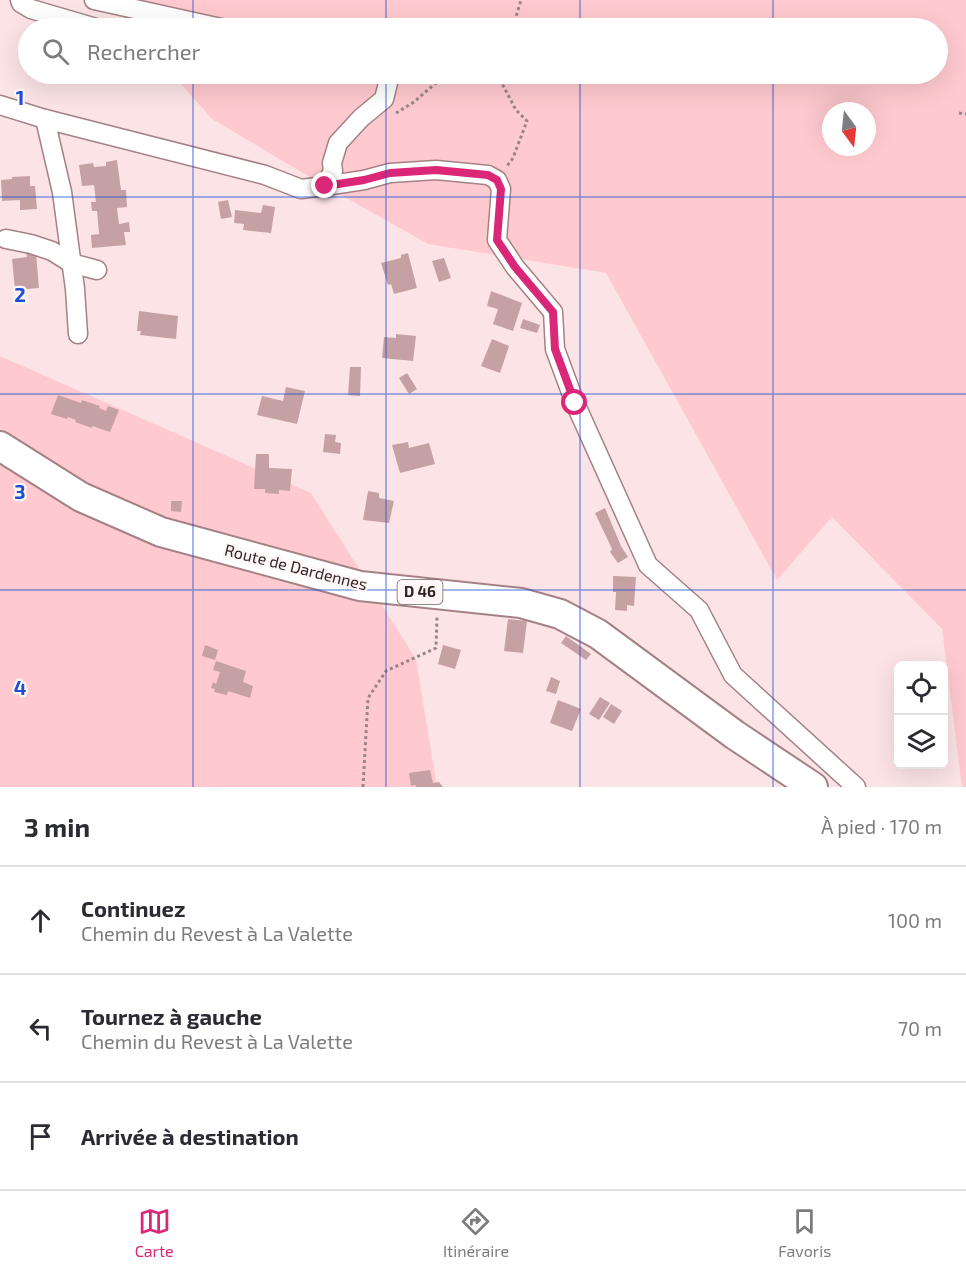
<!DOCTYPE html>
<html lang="fr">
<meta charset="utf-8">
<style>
body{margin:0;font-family:"Exo 2",sans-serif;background:#f7f7f7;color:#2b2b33}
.controls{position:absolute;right:18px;bottom:18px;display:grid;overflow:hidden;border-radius:9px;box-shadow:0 6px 24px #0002}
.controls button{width:54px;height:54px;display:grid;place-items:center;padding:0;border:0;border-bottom:2px solid #e1e1e2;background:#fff;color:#2b2b33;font:30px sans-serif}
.compass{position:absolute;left:822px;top:102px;width:54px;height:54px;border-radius:50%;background:#fff;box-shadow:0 6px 24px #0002;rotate:165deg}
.stop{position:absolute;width:18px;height:18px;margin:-14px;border:4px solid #db2777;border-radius:50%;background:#fff}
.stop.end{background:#db2777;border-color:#fff;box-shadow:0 2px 6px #0008}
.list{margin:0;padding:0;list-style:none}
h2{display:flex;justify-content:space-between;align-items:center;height:78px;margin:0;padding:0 24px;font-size:26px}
h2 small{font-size:20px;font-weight:400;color:#7c7c81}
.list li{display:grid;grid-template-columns:39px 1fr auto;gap:18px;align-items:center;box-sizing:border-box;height:108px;padding:0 24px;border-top:2px solid #e1e1e2}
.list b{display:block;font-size:22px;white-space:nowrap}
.list p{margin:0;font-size:20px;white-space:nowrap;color:#7c7c81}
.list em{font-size:20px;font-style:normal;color:#7c7c81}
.icon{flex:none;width:33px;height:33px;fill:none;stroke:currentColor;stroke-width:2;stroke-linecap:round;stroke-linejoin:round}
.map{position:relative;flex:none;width:966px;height:787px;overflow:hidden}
.search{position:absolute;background:#fff;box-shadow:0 6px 24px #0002;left:18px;right:18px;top:18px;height:66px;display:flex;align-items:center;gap:15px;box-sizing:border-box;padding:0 21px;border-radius:33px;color:#7c7c81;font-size:22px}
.sheet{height:402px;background:#fff}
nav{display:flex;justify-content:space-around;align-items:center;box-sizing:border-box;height:84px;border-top:2px solid #e1e1e2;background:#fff;font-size:16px;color:#7c7c81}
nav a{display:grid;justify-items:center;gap:3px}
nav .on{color:#db2777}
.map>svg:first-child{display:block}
</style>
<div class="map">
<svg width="966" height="787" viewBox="0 0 966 787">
<rect width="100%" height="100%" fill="#fce4e6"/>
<g fill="#ffcacf" fill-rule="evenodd">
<path d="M 109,0 L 966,0 L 966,787 L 962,787 L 942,629 L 832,517 L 777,580 L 606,273 L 428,244 L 325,186 L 212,119 L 172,74 L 938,74 L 938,28 L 134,28 ZM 831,111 L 867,111 L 867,147 L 831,147 Z"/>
<polygon points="0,356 311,493 416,659 437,787 0,787"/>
</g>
<g fill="#c5a1a4">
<polygon points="117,160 121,190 126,190 127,207 117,208 119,224 129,222 130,232 124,232 126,245 92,248 91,235 99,234 97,211 92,211 91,202 96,202 94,185 82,186 79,165 93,163 94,167 106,166 106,162"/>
<polygon points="30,176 30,186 35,186 37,209 20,210 20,200 2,201 1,180 12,179 12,177"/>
<polygon points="228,200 232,217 221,219 218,202"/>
<polygon points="263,205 275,207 271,233 243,230 244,224 234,223 235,210 261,213"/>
<polygon points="26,253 36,253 39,288 15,290 12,259 27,257"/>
<polygon points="408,253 417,288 394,294 391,284 388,285 381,263 401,258 401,255"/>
<polygon points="444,258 451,278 439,282 432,261"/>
<polygon points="491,291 522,303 513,331 493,324 498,309 487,306"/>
<polygon points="139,311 178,316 176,339 140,335 141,331 137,331"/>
<polygon points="523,319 540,325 537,333 520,328"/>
<polygon points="396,334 416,336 413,361 382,358 384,337 396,338"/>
<polygon points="492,339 509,346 500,373 481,366"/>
<polygon points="350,367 361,367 360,396 348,395"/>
<polygon points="407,373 417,389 409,394 399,378"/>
<polygon points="286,387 305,391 297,424 257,415 262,396 283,401"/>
<polygon points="58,395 81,403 82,400 100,406 99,408 106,411 108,406 119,410 110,432 92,426 92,428 75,422 76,420 68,417 67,419 51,414"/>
<polygon points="325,434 336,435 335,442 341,443 340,454 323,452"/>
<polygon points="408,442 409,448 429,443 435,464 400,473 392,445"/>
<polygon points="256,454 269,454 269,468 292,469 290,491 279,490 279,494 265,493 265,489 254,489"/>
<polygon points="368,491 379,493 379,498 394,501 389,523 363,520"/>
<polygon points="171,501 182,501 181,512 171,511"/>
<polygon points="605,508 621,546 628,557 618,563 610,552 612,549 595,513"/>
<polygon points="613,576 636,577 634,606 627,605 627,611 615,610 616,592 613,592"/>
<polygon points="508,619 527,621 523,653 504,651"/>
<polygon points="566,636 591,654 586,660 561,643"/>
<polygon points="205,645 218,650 215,660 202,656"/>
<polygon points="443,645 461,650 455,669 438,664"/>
<polygon points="216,661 246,671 243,682 253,686 250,698 228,691 227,695 214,692 215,689 211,688 213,682 216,684 220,672 213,670"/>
<polygon points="551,677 560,681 556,694 546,691"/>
<polygon points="600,697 610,703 599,720 589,714"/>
<polygon points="558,700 581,709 572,731 550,723"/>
<polygon points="611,704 622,711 614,724 603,717"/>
<polygon points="430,770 433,783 439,782 443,787 416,787 416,785 411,786 409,773"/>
</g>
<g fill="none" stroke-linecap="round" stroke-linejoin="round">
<g stroke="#a48184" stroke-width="21">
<g id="minor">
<polyline points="20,0 21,3 31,9 96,28"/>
<polyline points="94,0 221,28"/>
<polyline points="0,105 45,119 265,175 301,189 325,186 364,180 390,173 436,170 488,175 497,180 501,189 497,240 515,267 553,312 555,349 575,403 648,565 699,610 733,675 856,787"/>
<polyline points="45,119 62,192 75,289 78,334"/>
<polyline points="325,186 333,171 332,163 338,143 361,118 384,99 388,83 386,74"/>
<polyline points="6,239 31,244 52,251 71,263 97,270"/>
</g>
</g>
<g stroke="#a48184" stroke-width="32">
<polyline id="primary" points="0,446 81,497 161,532 360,586 521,603 560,614 598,634 735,735 813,787"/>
</g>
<g stroke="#988587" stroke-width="3" stroke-dasharray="3 3" stroke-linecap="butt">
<polyline points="504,28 515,20 521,0"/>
<polyline points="497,74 516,110 527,121 513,158 507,166"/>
<polyline points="396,113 414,102 446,74"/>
<polyline points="959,113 966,114"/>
<polyline points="363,787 368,698 386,671 436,648 437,616"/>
</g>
<use href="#minor" stroke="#fff" stroke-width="18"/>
<use href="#primary" stroke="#fff" stroke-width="28"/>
</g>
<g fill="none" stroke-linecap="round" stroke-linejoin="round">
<polyline stroke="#db2777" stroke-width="8" points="325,186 364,180 390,173 436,170 488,175 497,180 501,189 497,240 515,267 553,312 555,349 575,403"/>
</g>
<path fill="none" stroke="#1d4ed8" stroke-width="1.5" stroke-opacity="0.55" d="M 193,0 L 193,28M 386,0 L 386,28M 580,0 L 580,28M 773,0 L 773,28M 193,74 L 193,787M 386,74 L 386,787M 580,74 L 580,787M 773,74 L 773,787M 0,197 L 966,197M 0,394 L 966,394M 0,590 L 966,590"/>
<g text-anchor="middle" stroke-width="4.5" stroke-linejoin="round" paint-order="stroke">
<rect fill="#fef6f7" stroke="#706465" stroke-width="1.5" x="397.5" y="580" width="45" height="24" rx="4.5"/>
<g font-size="15" font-weight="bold" fill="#332526">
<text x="420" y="597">D 46</text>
</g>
<g font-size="16" fill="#332526" stroke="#fef6f7">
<text transform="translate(296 567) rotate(14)" y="6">Route de Dardennes</text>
</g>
</g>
<g font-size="20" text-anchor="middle" font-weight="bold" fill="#1d4ed8" stroke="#fef6f7" stroke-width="4.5" stroke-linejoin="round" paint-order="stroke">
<text x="20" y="105">1</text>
<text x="20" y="302">2</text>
<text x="20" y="499">3</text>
<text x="20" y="695">4</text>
</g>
</svg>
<div class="controls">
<button><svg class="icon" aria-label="locate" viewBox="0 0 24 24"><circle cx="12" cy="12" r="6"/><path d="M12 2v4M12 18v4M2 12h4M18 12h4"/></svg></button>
<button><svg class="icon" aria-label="layers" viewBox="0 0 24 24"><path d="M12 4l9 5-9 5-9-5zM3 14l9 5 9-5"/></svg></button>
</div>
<svg class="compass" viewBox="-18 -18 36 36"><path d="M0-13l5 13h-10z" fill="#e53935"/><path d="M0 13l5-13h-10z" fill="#7c7c81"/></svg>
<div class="stop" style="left:575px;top:403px"></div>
<div class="stop end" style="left:325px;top:186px"></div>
<div class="search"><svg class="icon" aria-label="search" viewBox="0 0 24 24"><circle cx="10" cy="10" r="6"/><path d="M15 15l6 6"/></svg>Rechercher</div>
</div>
<section class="sheet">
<h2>3 min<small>À pied · 170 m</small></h2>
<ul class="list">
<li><svg class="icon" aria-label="ahead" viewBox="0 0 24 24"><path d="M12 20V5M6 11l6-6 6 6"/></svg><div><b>Continuez</b><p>Chemin du Revest à La Valette</p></div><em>100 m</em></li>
<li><svg class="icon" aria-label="left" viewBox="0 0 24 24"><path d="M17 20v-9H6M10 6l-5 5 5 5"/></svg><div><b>Tournez à gauche</b><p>Chemin du Revest à La Valette</p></div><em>70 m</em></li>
<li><svg class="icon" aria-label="arrive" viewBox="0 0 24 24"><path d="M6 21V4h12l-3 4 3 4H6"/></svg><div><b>Arrivée à destination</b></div></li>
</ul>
</section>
<nav>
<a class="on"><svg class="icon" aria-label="map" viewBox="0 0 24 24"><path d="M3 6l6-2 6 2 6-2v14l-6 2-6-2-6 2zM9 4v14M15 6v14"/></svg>Carte</a>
<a><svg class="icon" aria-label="directions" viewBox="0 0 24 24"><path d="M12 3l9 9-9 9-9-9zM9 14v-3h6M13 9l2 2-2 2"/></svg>Itinéraire</a>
<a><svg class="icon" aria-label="saved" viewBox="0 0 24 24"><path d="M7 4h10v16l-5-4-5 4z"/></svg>Favoris</a>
</nav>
